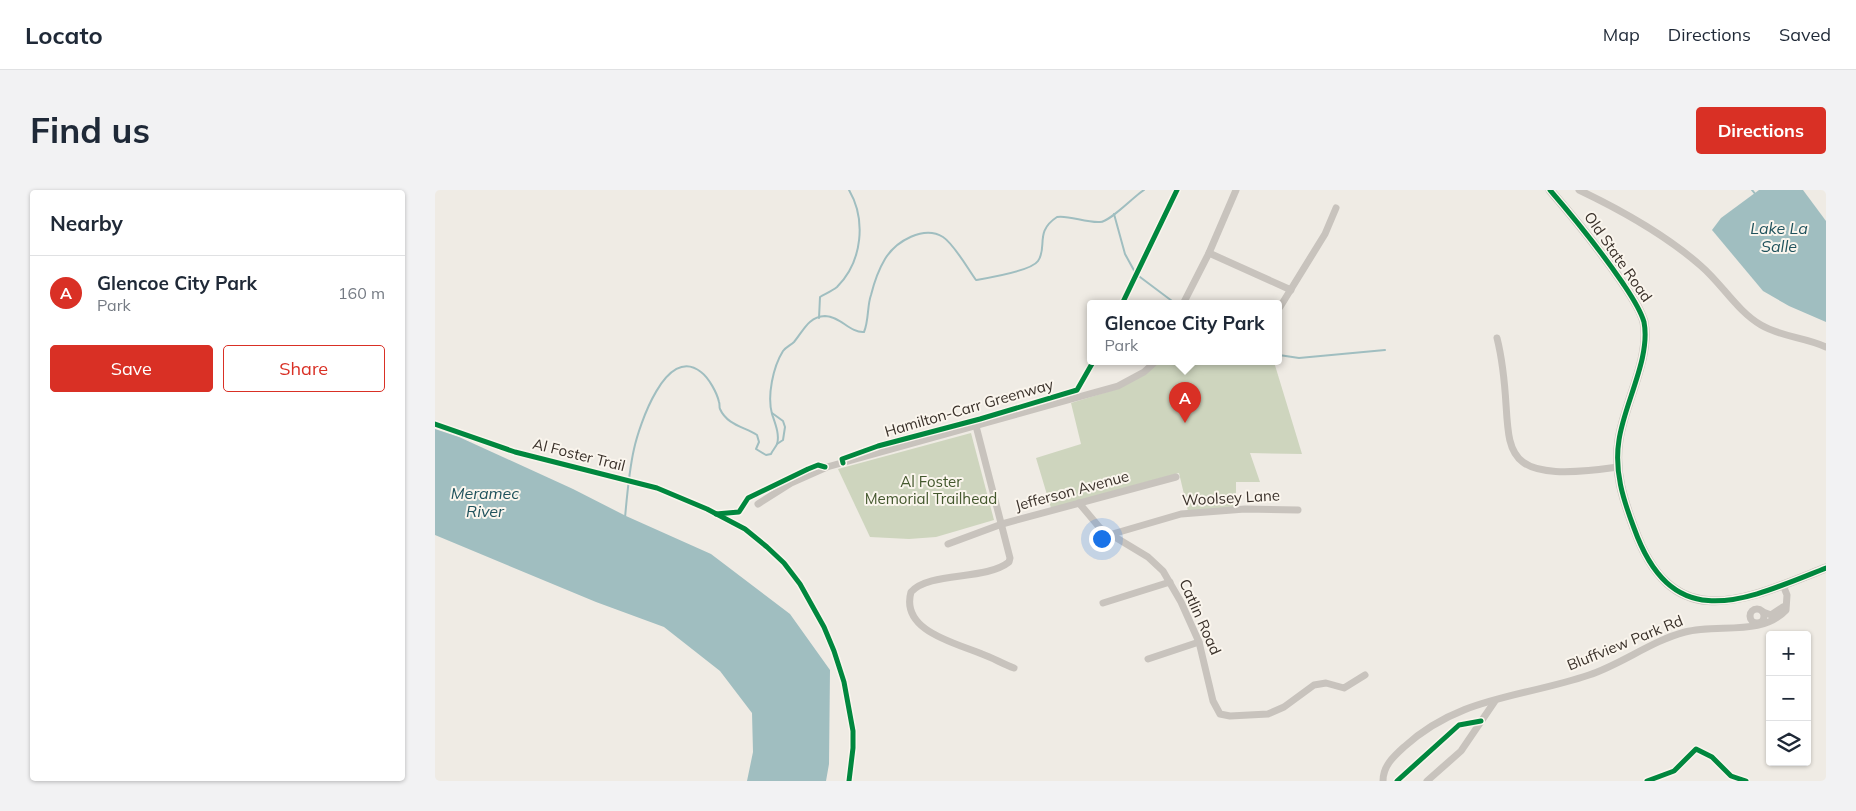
<!DOCTYPE html>
<meta charset="utf-8">
<style>
body{margin:0;font-family:Mulish,sans-serif;background:#f2f2f3;color:#1f2937}
.controls{position:absolute;right:15px;bottom:15px;display:grid;overflow:hidden;border-radius:5px;box-shadow:0 1px 4px #0004}
.controls button{width:45px;height:45px;display:grid;place-items:center;padding:0;border:0;border-bottom:1px solid #e0e1e3;background:#fff;color:#1f2937;font:25px sans-serif}
.you{position:absolute;left:666px;top:348px;width:18px;height:18px;margin:-12px;border:4px solid #fff;border-radius:50%;background:#1a73e8;box-shadow:0 0 0 8px #1a73e833}
.badge{display:grid;place-items:center;width:32px;height:32px;border-radius:50%;background:#d93025;color:#fff;font-size:16px;font-weight:700}
.pin{position:absolute;translate:-50% -41px;filter:drop-shadow(0 1px 2px #0008)}
.pin::after{content:'';position:absolute;top:26px;width:18px;height:15px;background:inherit;clip-path:polygon(0 0,100% 0,50% 100%)}
.popup{position:absolute;left:652px;top:110px;width:195px;height:65px;box-sizing:border-box;display:grid;place-content:center;border-radius:5px;background:#fff;filter:drop-shadow(0 1px 4px #0005);font-size:16px;white-space:nowrap;color:#747a83}
.popup b{font-size:19px;color:#1f2937}
.popup::after{content:'';position:absolute;left:50%;top:100%;margin-left:-10px;border:10px solid transparent;border-top-color:#fff}
.list{margin:0;padding:0;list-style:none}
h2{display:flex;justify-content:space-between;align-items:center;height:65px;margin:0;padding:0 20px;font-size:21px}
h2 small{font-size:16px;font-weight:400;color:#747a83}
.list li{display:grid;grid-template-columns:32px 1fr auto;gap:15px;align-items:center;box-sizing:border-box;height:75px;padding:0 20px;border-top:1px solid #e0e1e3}
.list b{display:block;font-size:19px;white-space:nowrap}
.list p{margin:0;font-size:16px;white-space:nowrap;color:#747a83}
.list em{font-size:16px;font-style:normal;color:#747a83}
.actions{display:flex;gap:10px;padding:15px 20px}
.actions a{flex:1;padding:11px 0;border:1px solid #d93025;border-radius:5px;text-align:center;font-size:18px;color:#d93025}
.actions .main{background:#d93025;color:#fff}
.icon{flex:none;width:28px;height:28px;fill:none;stroke:currentColor;stroke-width:2;stroke-linecap:round;stroke-linejoin:round}
.map{position:relative;flex:none;width:1391px;height:591px;overflow:hidden;border-radius:5px}
header{display:flex;align-items:center;gap:30px;box-sizing:border-box;height:70px;padding:0 25px;background:#fff;border-bottom:1px solid #e0e1e3}
header strong{font-size:24px}
nav{display:flex;gap:28px;margin-inline-start:auto;font-size:18px}
.intro{display:flex;align-items:center;justify-content:space-between;box-sizing:border-box;height:120px;padding:0 30px}
h1{margin:0;font-size:35px}
.button{padding:12px 22px;border-radius:5px;background:#d93025;color:#fff;font-size:18px;font-weight:700}
main{display:flex;gap:30px;padding:0 30px}
aside{flex:1;background:#fff;border-radius:5px;box-shadow:0 1px 4px #0004}
.map>svg:first-child{display:block}
</style>
<header>
<strong>Locato</strong>
<nav><a>Map</a><a>Directions</a><a>Saved</a></nav>
</header>
<div class="intro"><h1>Find us</h1><a class="button">Directions</a></div>
<main>
<aside>
<h2>Nearby<small></small></h2>
<ul class="list">
<li><span class="badge">A</span><div><b>Glencoe City Park</b><p>Park</p></div><em>160 m</em></li>
</ul>
<div class="actions"><a class="main">Save</a><a>Share</a></div>
</aside>
<div class="map">
<svg width="1391" height="591" viewBox="0 0 1391 591">
<rect width="100%" height="100%" fill="#efebe4"/>
<g fill="#ced5be">
<polygon points="723,172 839,172 867,264 815,263 825,292 801,292 801,318 753,321 744,283 616,318 601,268 646,254 636,213 682,199"/>
<polygon points="536,243 559,330 501,347 474,349 435,347 403,279"/>
</g>
<g fill="#a0bec0">
<polygon points="1324,0 1368,0 1391,31 1391,132 1354,116 1328,101 1277,40 1286,28"/>
<polygon points="0,239 24,247 138,299 191,326 276,364 355,424 395,480 394,574 391,591 312,591 318,562 317,523 285,481 229,437 161,412 0,345"/>
</g>
<g fill="none" stroke-linecap="round" stroke-linejoin="round">
<g stroke="#a0bec0" stroke-width="2">
<polyline points="1317,0 1321,5"/>
<polyline points="679,24 690,64 701,84 741,114"/>
<path d="M 384,128 L 385,107 C 390,104 397,101 402,97 C 428,71 431,29 414,0"/>
<polyline points="844,165 864,168 950,160"/>
<polyline points="337,223 348,231 350,237 348,250 342,254"/>
<path d="M 190,328 C 192,305 194,281 199,259 C 204,236 231,154 266,182 C 274,188 282,203 284,212 C 285,214 284,217 285,219 C 292,235 310,237 322,245 L 324,252 L 321,259 L 331,265 L 336,264 C 337,261 341,257 342,254 C 345,245 340,233 337,224 C 332,206 338,177 348,161 C 351,157 356,155 359,152 C 369,140 373,127 390,126 C 405,126 415,143 429,142 C 434,130 432,116 436,105 C 439,93 444,79 450,69 C 461,51 489,35 508,47 C 519,54 533,79 541,90 C 553,88 596,81 603,71 C 613,57 599,42 622,27 C 634,25 651,33 665,32 C 675,32 698,7 709,0"/>
</g>
<g stroke="#c8c3bd" stroke-width="7">
<path d="M 1144,0 C 1186,20 1231,45 1266,76 C 1287,94 1302,121 1326,135 C 1346,147 1370,147 1391,157"/>
<polyline points="774,63 856,100"/>
<polyline points="748,114 774,63 801,0"/>
<polyline points="845,117 890,44 901,18"/>
<path d="M 1062,148 C 1087,247 1037,298 1183,277"/>
<path d="M 541,236 L 575,368 L 574,372 C 550,391 495,381 476,402 C 465,441 521,453 547,464 C 558,468 568,474 579,478"/>
<polyline points="644,313 665,338 713,367 728,381 746,412 764,452 778,511 785,524 795,526 833,524 849,517 879,495 891,493 909,498 930,485"/>
<polyline points="323,314 356,293 392,277 683,196 709,182 720,172"/>
<polyline points="674,345 746,324 810,319 863,320"/>
<polyline points="513,354 567,334 741,287"/>
<polyline points="668,413 735,392"/>
<circle cx="1322" cy="426" r="7"/>
<polyline points="1328,422 1336,425 1348,417"/>
<polyline points="713,469 764,452"/>
<path d="M 948,591 C 948,576 958,567 969,557 C 1025,506 1086,508 1154,485 C 1187,474 1216,451 1250,442 C 1283,433 1326,447 1351,420 L 1352,405 L 1348,395"/>
<polyline points="992,591 1026,561 1060,511"/>
</g>
<path stroke="#c8c3bd" stroke-width="9" d="M 1115,0 C 1141,30 1165,60 1187,92 C 1195,104 1205,118 1209,132 C 1216,168 1189,214 1184,250 C 1179,281 1188,309 1199,338 C 1238,447 1310,410 1391,378"/>
<g stroke="#faf5ed" stroke-width="8">
<g id="cycleway">
<path d="M 1115,0 C 1141,30 1165,60 1187,92 C 1195,104 1205,118 1209,132 C 1216,168 1189,214 1184,250 C 1179,281 1188,309 1199,338 C 1238,447 1310,410 1391,378"/>
<polyline points="687,114 742,0"/>
<polyline points="0,234 80,262 222,298 272,319 310,339 332,357 349,373 365,394 389,437 399,461 409,492 418,541 418,558 414,591"/>
<polyline points="408,273 407,269 443,256 545,229 642,200 658,172"/>
<polyline points="281,324 304,322 313,308 373,279 383,275 390,277"/>
<polyline points="962,591 1024,535 1046,531"/>
<polyline points="1212,591 1239,581 1261,559 1277,567 1296,586 1311,591"/>
</g>
</g>
<use href="#cycleway" stroke="#00873e" stroke-width="5"/>
</g>
<g text-anchor="middle" stroke-width="4" stroke-linejoin="round" paint-order="stroke">
<g font-size="15" fill="#3a312a" stroke="#faf5ed">
<text transform="translate(1183 67) rotate(55)" y="5">Old State Road</text>
<text transform="translate(534 218) rotate(-16)" y="5">Hamilton-Carr Greenway</text>
<text transform="translate(144 265) rotate(14)" y="5">Al Foster Trail</text>
<text transform="translate(637 301) rotate(-15)" y="5">Jefferson Avenue</text>
<text transform="translate(796 308) rotate(-3)" y="5">Woolsey Lane</text>
<text transform="translate(765 427) rotate(66)" y="5">Catlin Road</text>
<text transform="translate(1190 453) rotate(-22)" y="5">Bluffview Park Rd</text>
</g>
<g font-size="15" fill="#44582e" stroke="#faf5ed">
<text x="496" y="297">Al Foster<tspan x="496" dy="17">Memorial Trailhead</tspan></text>
</g>
<g font-size="16" font-style="italic" fill="#1f525c" stroke="#faf5ed">
<text x="1344" y="44">Lake La<tspan x="1344" dy="18">Salle</tspan></text>
<text x="50" y="309">Meramec<tspan x="50" dy="18">River</tspan></text>
</g>
</g>
</svg>
<div class="controls">
<button>+</button>
<button>−</button>
<button><svg class="icon" aria-label="layers" viewBox="0 0 24 24"><path d="M12 4l9 5-9 5-9-5zM3 14l9 5 9-5"/></svg></button>
</div>
<div class="you"></div>
<div class="pin badge" style="left:750px;top:233px">A</div>
<div class="popup"><b>Glencoe City Park</b>Park</div>
</div>
</main>
